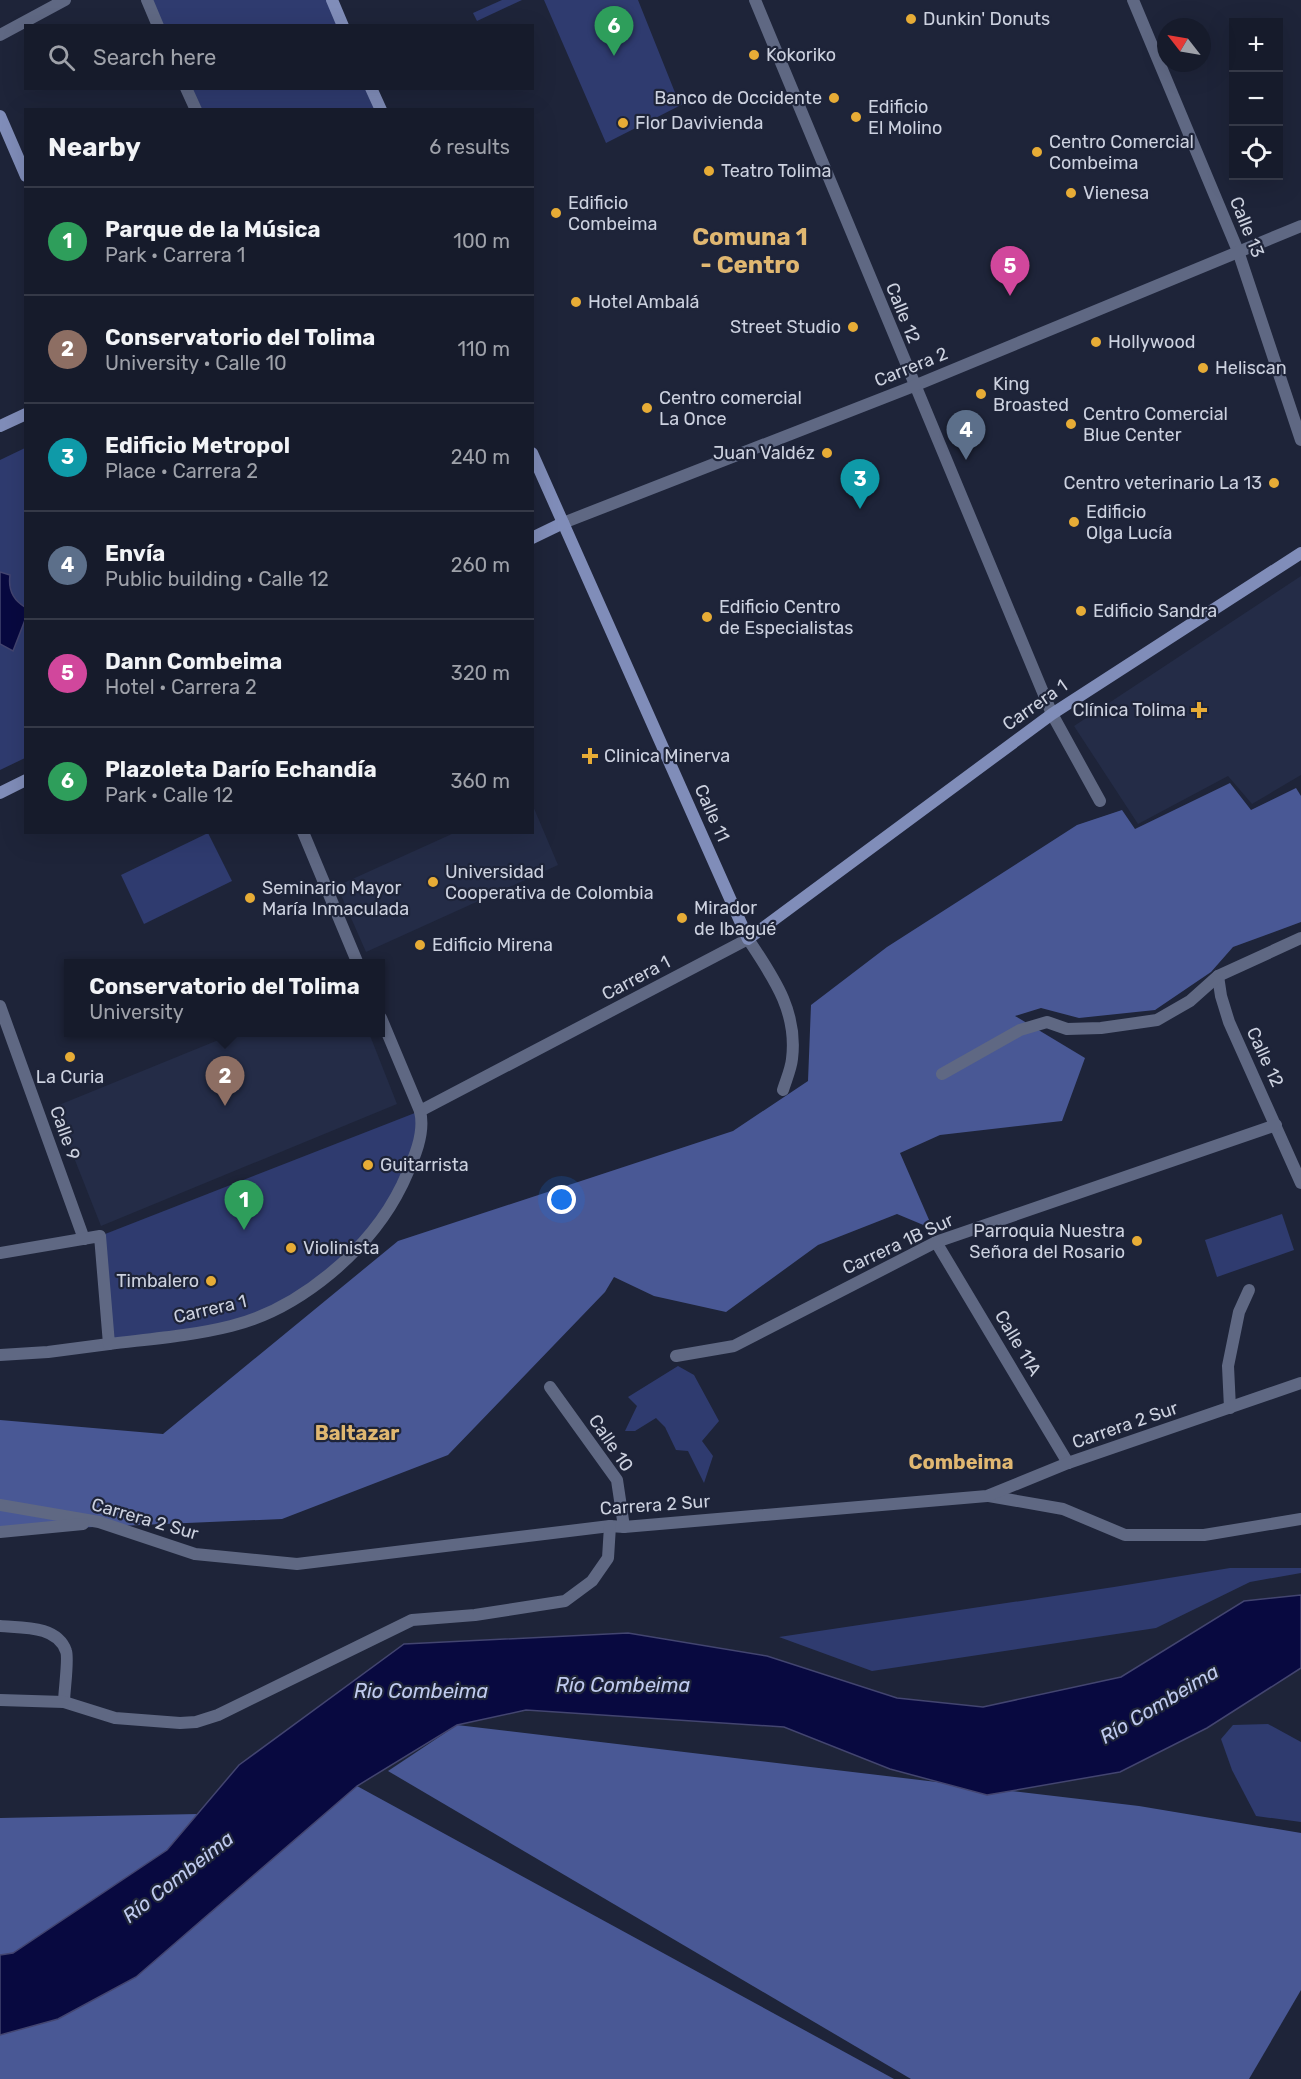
<!DOCTYPE html>
<meta charset="utf-8">
<style>
body{margin:0;font-family:Rubik,sans-serif;background:#232837;color:#f1f3f6}
.controls{position:absolute;right:18px;top:18px;display:grid;overflow:hidden;border-radius:0px;box-shadow:0 6px 24px #0002}
.controls button{width:54px;height:54px;display:grid;place-items:center;padding:0;border:0;border-bottom:2px solid #353947;background:#161b2b;color:#f1f3f6;font:30px sans-serif}
.compass{position:absolute;left:1157px;top:18px;width:54px;height:54px;border-radius:50%;background:#161b2b;box-shadow:0 6px 24px #0002;rotate:301deg}
.you{position:absolute;left:562px;top:1200px;width:21px;height:21px;margin:-15px;border:4px solid #fff;border-radius:50%;background:#1a73e8;box-shadow:0 0 0 9px #1a73e833}
.badge{display:grid;place-items:center;width:39px;height:39px;border-radius:50%;background:#e7ac36;color:#fff;font-size:20px;font-weight:700}
.pin{position:absolute;translate:-50% -50px;filter:drop-shadow(0 2px 3px #0008)}
.pin::after{content:'';position:absolute;top:32px;width:21px;height:18px;background:inherit;clip-path:polygon(0 0,100% 0,50% 100%)}
.popup{position:absolute;left:64px;top:959px;width:321px;height:78px;box-sizing:border-box;display:grid;place-content:center;border-radius:0px;background:#161b2b;filter:drop-shadow(0 2px 4px #0005);font-size:20px;white-space:nowrap;color:#9ea1a9}
.popup b{font-size:22px;color:#f1f3f6}
.popup::after{content:'';position:absolute;left:50%;top:100%;margin-left:-12px;border:12px solid transparent;border-top-color:#161b2b}
.list{margin:0;padding:0;list-style:none}
h2{display:flex;justify-content:space-between;align-items:center;height:78px;margin:0;padding:0 24px;font-size:26px}
h2 small{font-size:20px;font-weight:400;color:#9ea1a9}
.list li{display:grid;grid-template-columns:39px 1fr auto;gap:18px;align-items:center;box-sizing:border-box;height:108px;padding:0 24px;border-top:2px solid #353947}
.list b{display:block;font-size:22px;white-space:nowrap}
.list p{margin:0;font-size:20px;white-space:nowrap;color:#9ea1a9}
.list em{font-size:20px;font-style:normal;color:#9ea1a9}
.icon{flex:none;width:33px;height:33px;fill:none;stroke:currentColor;stroke-width:2;stroke-linecap:round;stroke-linejoin:round}
.map{position:relative;flex:none;width:1301px;height:2079px;overflow:hidden}
.search{position:absolute;background:#161b2b;box-shadow:0 6px 24px #0002;left:24px;top:24px;width:510px;height:66px;display:flex;align-items:center;gap:15px;box-sizing:border-box;padding:0 21px;border-radius:0px;color:#9ea1a9;font-size:22px}
.panel{position:absolute;background:#161b2b;box-shadow:0 6px 24px #0002;left:24px;top:108px;width:510px;height:726px;border-radius:0px}
.map>svg:first-child{display:block}
</style>
<div class="map">
<svg width="1301" height="2079" viewBox="0 0 1301 2079">
<rect width="100%" height="100%" fill="#1e2439"/>
<g fill="#242c47">
<polygon points="1301,576 1301,775 1252,804 1228,776 1138,824 1074,726"/>
<polygon points="533,806 558,865 366,952 337,886 454,833 532,832"/>
<polygon points="238,1032 369,1033 397,1104 101,1226 54,1107"/>
</g>
<g fill="#2f3b6f">
<polygon points="147,0 334,0 346,25 158,25"/>
<polygon points="502,0 522,0 477,21 473,13"/>
<polygon points="544,0 638,0 676,95 685,103 606,143"/>
<polygon points="186,89 374,89 383,109 196,109"/>
<polygon points="25,448 25,758 0,770 0,460"/>
<polygon points="208,833 232,881 144,924 121,875"/>
<polygon points="420,1111 422,1118 397,1195 333,1272 254,1319 109,1344 100,1236"/>
<polygon points="1282,1214 1294,1250 1217,1277 1205,1240"/>
<polygon points="678,1366 694,1375 719,1421 702,1441 713,1456 704,1483 688,1451 676,1450 665,1427 656,1418 635,1431 625,1431 637,1406 628,1397"/>
<polygon points="1230,1568 1301,1568 1301,1573 1250,1582 1156,1628 872,1671 779,1637 1114,1587"/>
<polygon points="1268,1724 1301,1742 1301,1822 1256,1816 1232,1770 1221,1739 1233,1725"/>
</g>
<g fill="#495895">
<polygon points="1230,783 1251,810 1296,788 1301,796 1301,922 1233,947 1211,972 1155,1010 1079,1018 1041,1008 1015,1016 1085,1058 1062,1121 940,1135 900,1153 933,1229 897,1214 818,1245 726,1312 654,1296 614,1277 605,1292 448,1455 282,1519 0,1531 0,1420 163,1434 398,1241 733,1131 808,1081 811,1005 887,947 1077,825 1122,810 1135,829"/>
<polygon points="457,1725 1139,1806 1301,1833 1301,1990 1249,2079 911,2079 388,1771"/>
<polygon points="357,1786 894,2079 0,2079 0,1818 198,1814"/>
</g>
<g fill="#080940" stroke="#434570" stroke-width="1.5">
<path d="M 0,572 L 10,575 C 8,589 13,600 25,607 L 25,620 L 13,651 L 0,644 Z"/>
<polygon points="1301,1595 1301,1668 1207,1728 1120,1772 987,1795 890,1769 784,1727 526,1710 457,1725 357,1786 136,1977 58,2019 0,2035 0,1955 13,1953 167,1850 239,1765 404,1644 628,1633 767,1656 897,1698 983,1707 1121,1677 1244,1601"/>
</g>
<g fill="none" stroke-linecap="round" stroke-linejoin="round">
<g stroke="#5f6883" stroke-width="12">
<polyline points="147,0 158,26"/>
<polyline points="755,0 1052,714 1100,801"/>
<polyline points="1133,0 1238,251 1301,440"/>
<polyline points="186,88 196,110"/>
<polyline points="303,832 358,964"/>
<path d="M 748,939 C 773,977 798,1011 792,1059 C 791,1069 786,1080 783,1090"/>
<polyline points="1218,976 1221,996 1229,1022 1301,1183"/>
<polyline points="0,1006 84,1239"/>
<polyline points="381,1018 420,1111"/>
<polyline points="942,1074 1020,1030 1047,1022 1067,1029 1101,1028 1157,1020 1190,1001 1218,976 1301,938"/>
<polyline points="936,1242 1068,1463"/>
<polyline points="0,1355 48,1352 109,1344"/>
<polyline points="676,1356 734,1346 936,1242 1276,1125"/>
<polyline points="550,1387 617,1480 624,1527"/>
<polyline points="1230,1408 1228,1366 1239,1312 1249,1290"/>
<polyline points="989,1496 1063,1509 1125,1535 1204,1535 1301,1519"/>
<polyline points="0,1505 99,1522 195,1554 297,1564 610,1526 624,1527 987,1496 1068,1463 1301,1383"/>
<polyline points="0,1532 83,1524"/>
<path d="M 0,1626 C 21,1628 57,1625 66,1651 C 69,1658 64,1692 64,1702"/>
<polyline points="0,1700 64,1702 115,1718 180,1723 196,1722 218,1715 412,1620 475,1615 565,1601 592,1581 608,1558 610,1526"/>
</g>
<g stroke="#5f6883" stroke-width="12">
<polyline points="0,35 65,0"/>
<polyline points="563,523 914,386 1301,226"/>
<path d="M 0,1253 L 100,1236 L 109,1344 C 150,1339 191,1336 231,1326 C 300,1309 371,1249 402,1185 C 412,1163 426,1135 420,1111 L 748,939"/>
</g>
<g stroke="#808db9" stroke-width="12">
<polyline points="332,0 343,26"/>
<polyline points="371,88 381,110"/>
<polyline points="0,116 26,176"/>
<polyline points="0,426 26,414"/>
<polyline points="532,453 748,939 1052,714 1301,553"/>
<polyline points="532,538 563,523"/>
<polyline points="0,793 26,780"/>
</g>
</g>
<g fill="#e7ac36" stroke="#1e2439" stroke-width="2">
<circle cx="911" cy="19" r="6"/>
<circle cx="754" cy="55" r="6"/>
<circle cx="834" cy="98" r="6"/>
<circle cx="856" cy="117" r="6"/>
<circle cx="623" cy="123" r="6"/>
<circle cx="1037" cy="152" r="6"/>
<circle cx="709" cy="171" r="6"/>
<circle cx="1071" cy="193" r="6"/>
<circle cx="556" cy="213" r="6"/>
<circle cx="576" cy="302" r="6"/>
<circle cx="853" cy="327" r="6"/>
<circle cx="1096" cy="342" r="6"/>
<circle cx="1203" cy="368" r="6"/>
<circle cx="981" cy="394" r="6"/>
<circle cx="647" cy="408" r="6"/>
<circle cx="1071" cy="424" r="6"/>
<circle cx="827" cy="453" r="6"/>
<circle cx="1274" cy="483" r="6"/>
<circle cx="1074" cy="522" r="6"/>
<circle cx="1081" cy="611" r="6"/>
<circle cx="707" cy="617" r="6"/>
<path d="M1196 701h6v6h6v6h-6v6h-6v-6h-6v-6h6z"/>
<path d="M587 747h6v6h6v6h-6v6h-6v-6h-6v-6h6z"/>
<circle cx="433" cy="882" r="6"/>
<circle cx="250" cy="898" r="6"/>
<circle cx="682" cy="918" r="6"/>
<circle cx="420" cy="945" r="6"/>
<circle cx="70" cy="1057" r="6"/>
<circle cx="368" cy="1165" r="6"/>
<circle cx="1137" cy="1241" r="6"/>
<circle cx="291" cy="1248" r="6"/>
<circle cx="211" cy="1281" r="6"/>
</g>
<g text-anchor="middle" stroke-width="4.5" stroke-linejoin="round" paint-order="stroke">
<g font-size="18" fill="#ccd1df" stroke="#1e2439" text-anchor="start">
<text x="923" y="25">Dunkin' Donuts</text>
<text x="766" y="61">Kokoriko</text>
<text x="822" y="104" text-anchor="end">Banco de Occidente</text>
<text x="868" y="113">Edificio<tspan x="868" dy="21">El Molino</tspan></text>
<text x="635" y="129">Flor Davivienda</text>
<text x="1049" y="148">Centro Comercial<tspan x="1049" dy="21">Combeima</tspan></text>
<text x="721" y="177">Teatro Tolima</text>
<text x="1083" y="199">Vienesa</text>
<text x="568" y="209">Edificio<tspan x="568" dy="21">Combeima</tspan></text>
<text x="588" y="308">Hotel Ambalá</text>
<text x="841" y="333" text-anchor="end">Street Studio</text>
<text x="1108" y="348">Hollywood</text>
<text x="1215" y="374">Heliscan</text>
<text x="993" y="390">King<tspan x="993" dy="21">Broasted</tspan></text>
<text x="659" y="404">Centro comercial<tspan x="659" dy="21">La Once</tspan></text>
<text x="1083" y="420">Centro Comercial<tspan x="1083" dy="21">Blue Center</tspan></text>
<text x="815" y="459" text-anchor="end">Juan Valdéz</text>
<text x="1262" y="489" text-anchor="end">Centro veterinario La 13</text>
<text x="1086" y="518">Edificio<tspan x="1086" dy="21">Olga Lucía</tspan></text>
<text x="719" y="613">Edificio Centro<tspan x="719" dy="21">de Especialistas</tspan></text>
<text x="1093" y="617">Edificio Sandra</text>
<text x="1186" y="716" text-anchor="end">Clínica Tolima</text>
<text x="604" y="762">Clinica Minerva</text>
<text x="445" y="878">Universidad<tspan x="445" dy="21">Cooperativa de Colombia</tspan></text>
<text x="262" y="894">Seminario Mayor<tspan x="262" dy="21">María Inmaculada</tspan></text>
<text x="694" y="914">Mirador<tspan x="694" dy="21">de Ibagué</tspan></text>
<text x="432" y="951">Edificio Mirena</text>
<text x="70" y="1083" text-anchor="middle">La Curia</text>
<text x="380" y="1171">Guitarrista</text>
<text x="1125" y="1237" text-anchor="end">Parroquia Nuestra<tspan x="1125" dy="21">Señora del Rosario</tspan></text>
<text x="303" y="1254">Violinista</text>
<text x="199" y="1287" text-anchor="end">Timbalero</text>
</g>
<g font-size="18" fill="#ccd1df" stroke="#1e2439">
<text transform="translate(1247 227) rotate(68)" y="6">Calle 13</text>
<text transform="translate(903 313) rotate(68)" y="6">Calle 12</text>
<text transform="translate(911 367) rotate(-22)" y="6">Carrera 2</text>
<text transform="translate(1035 705) rotate(-35)" y="6">Carrera 1</text>
<text transform="translate(712 813) rotate(66)" y="6">Calle 11</text>
<text transform="translate(636 978) rotate(-28)" y="6">Carrera 1</text>
<text transform="translate(1265 1057) rotate(65)" y="6">Calle 12</text>
<text transform="translate(65 1133) rotate(70)" y="6">Calle 9</text>
<text transform="translate(898 1244) rotate(-25)" y="6">Carrera 1B Sur</text>
<text transform="translate(210 1309) rotate(-13)" y="6">Carrera 1</text>
<text transform="translate(1018 1343) rotate(59)" y="6">Calle 11A</text>
<text transform="translate(1125 1425) rotate(-19)" y="6">Carrera 2 Sur</text>
<text transform="translate(611 1443) rotate(56)" y="6">Calle 10</text>
<text transform="translate(655 1505) rotate(-4)" y="6">Carrera 2 Sur</text>
<text transform="translate(145 1519) rotate(16)" y="6">Carrera 2 Sur</text>
</g>
<g font-size="20" font-weight="bold" fill="#e0b771" stroke="#1e2439">
<text x="357" y="1440">Baltazar</text>
<text x="961" y="1469">Combeima</text>
</g>
<g font-size="20" font-style="italic" fill="#c0cbef" stroke="#1e2439">
<text x="623" y="1692">Río Combeima</text>
<text x="421" y="1698">Rio Combeima</text>
<text transform="translate(1159 1704) rotate(-31)" y="7">Río Combeima</text>
<text transform="translate(178 1877) rotate(-38)" y="7">Río Combeima</text>
</g>
<g font-size="24" font-weight="bold" fill="#e0b771" stroke="#1e2439">
<text x="750" y="245">Comuna 1<tspan x="750" dy="28">- Centro</tspan></text>
</g>
</g>
</svg>
<div class="controls">
<button>+</button>
<button>−</button>
<button><svg class="icon" aria-label="locate" viewBox="0 0 24 24"><circle cx="12" cy="12" r="6"/><path d="M12 2v4M12 18v4M2 12h4M18 12h4"/></svg></button>
</div>
<svg class="compass" viewBox="-18 -18 36 36"><path d="M0-13l5 13h-10z" fill="#e53935"/><path d="M0 13l5-13h-10z" fill="#9ea1a9"/></svg>
<div class="you"></div>
<div class="pin badge" style="left:244px;top:1230px;background:#2e9e5b">1</div>
<div class="pin badge" style="left:225px;top:1106px;background:#8d6e63">2</div>
<div class="popup"><b>Conservatorio del Tolima</b>University</div>
<div class="pin badge" style="left:860px;top:509px;background:#0f9aa8">3</div>
<div class="pin badge" style="left:966px;top:460px;background:#5c6f8a">4</div>
<div class="pin badge" style="left:1010px;top:296px;background:#d1479c">5</div>
<div class="pin badge" style="left:614px;top:56px;background:#2e9e5b">6</div>
<div class="search"><svg class="icon" aria-label="search" viewBox="0 0 24 24"><circle cx="10" cy="10" r="6"/><path d="M15 15l6 6"/></svg>Search here</div>
<section class="panel">
<h2>Nearby<small>6 results</small></h2>
<ul class="list">
<li><span class="badge" style="background:#2e9e5b">1</span><div><b>Parque de la Música</b><p>Park · Carrera 1</p></div><em>100 m</em></li>
<li><span class="badge" style="background:#8d6e63">2</span><div><b>Conservatorio del Tolima</b><p>University · Calle 10</p></div><em>110 m</em></li>
<li><span class="badge" style="background:#0f9aa8">3</span><div><b>Edificio Metropol</b><p>Place · Carrera 2</p></div><em>240 m</em></li>
<li><span class="badge" style="background:#5c6f8a">4</span><div><b>Envía</b><p>Public building · Calle 12</p></div><em>260 m</em></li>
<li><span class="badge" style="background:#d1479c">5</span><div><b>Dann Combeima</b><p>Hotel · Carrera 2</p></div><em>320 m</em></li>
<li><span class="badge" style="background:#2e9e5b">6</span><div><b>Plazoleta Darío Echandía</b><p>Park · Calle 12</p></div><em>360 m</em></li>
</ul>
</section>
</div>
